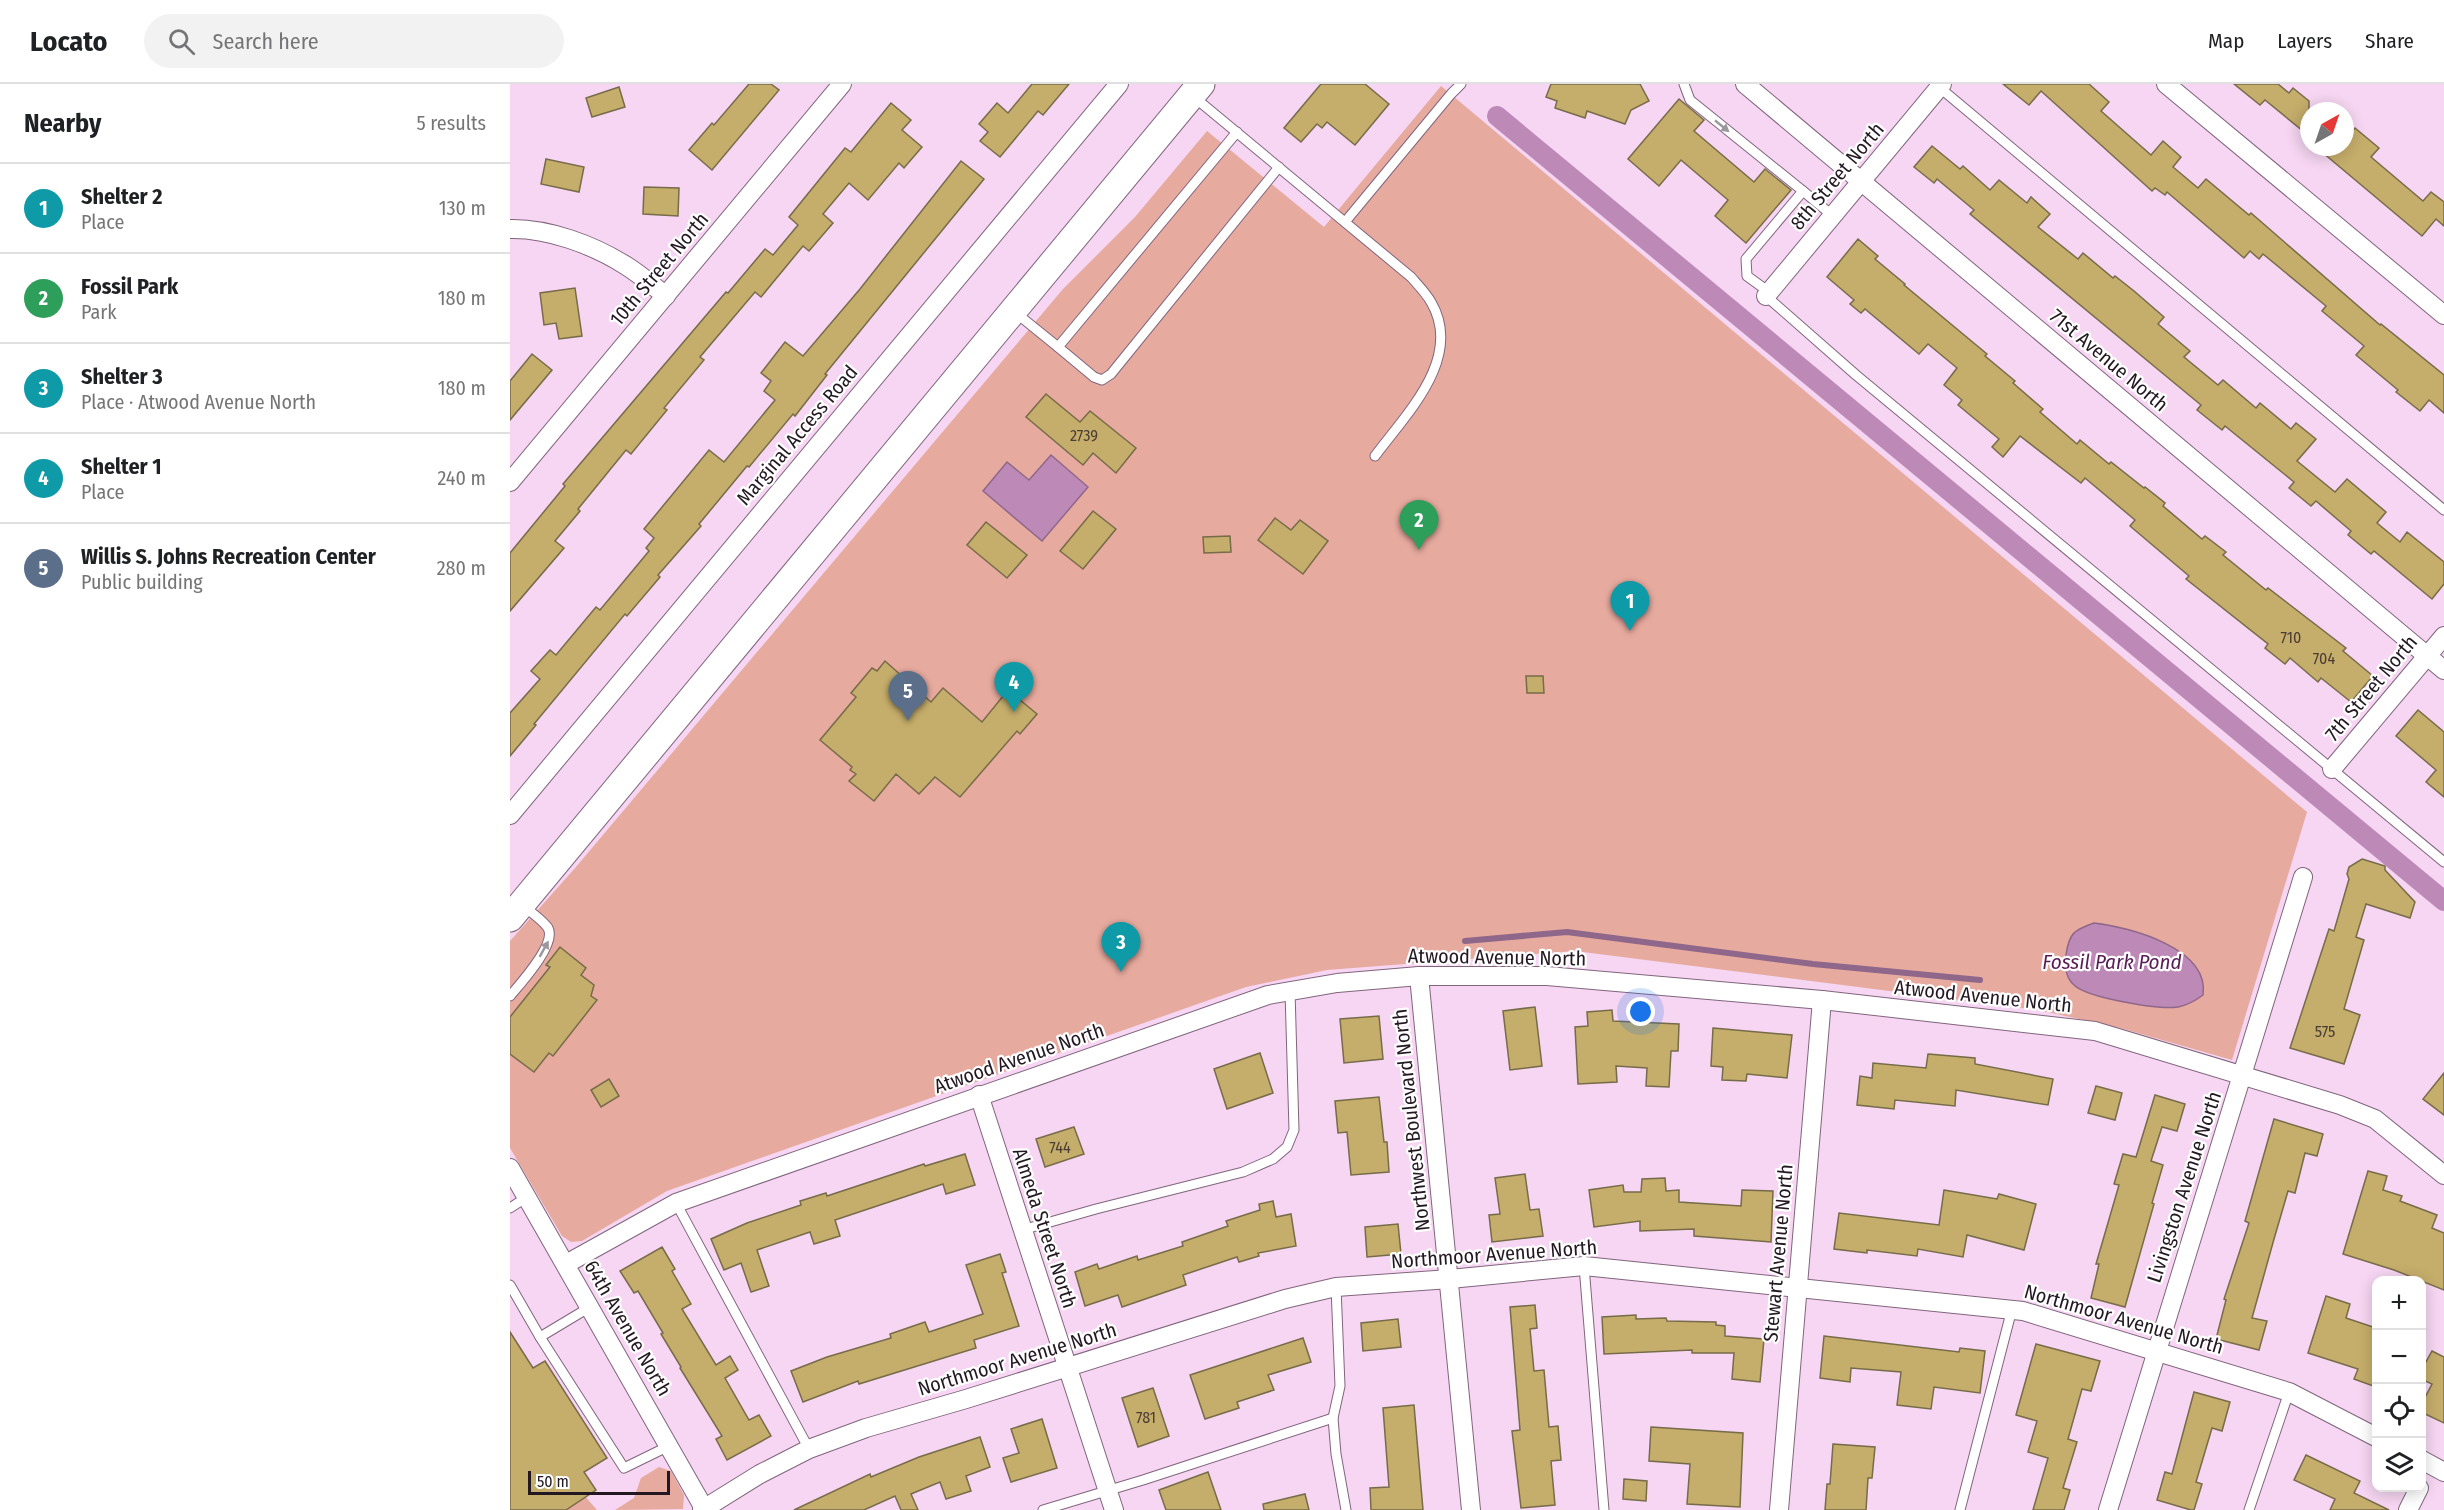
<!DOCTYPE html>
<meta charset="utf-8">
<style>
body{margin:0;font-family:"Fira Sans Condensed",sans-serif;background:#f2f2f2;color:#202124}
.controls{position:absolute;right:18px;bottom:18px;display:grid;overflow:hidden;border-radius:12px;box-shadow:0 3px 15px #0003}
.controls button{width:54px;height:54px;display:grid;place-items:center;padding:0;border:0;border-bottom:2px solid #e0e0e0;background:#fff;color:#202124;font:30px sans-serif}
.compass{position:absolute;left:1790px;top:18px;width:54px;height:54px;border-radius:50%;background:#fff;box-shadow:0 3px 15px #0003;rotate:40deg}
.scale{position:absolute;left:18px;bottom:15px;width:142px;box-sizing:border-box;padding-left:6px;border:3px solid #231822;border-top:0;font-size:16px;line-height:21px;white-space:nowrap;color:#231822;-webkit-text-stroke:4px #fff;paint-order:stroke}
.you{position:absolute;left:1131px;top:928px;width:21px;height:21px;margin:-15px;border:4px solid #fff;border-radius:50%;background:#1a73e8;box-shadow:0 0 0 9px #1a73e833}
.badge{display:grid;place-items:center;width:39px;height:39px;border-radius:50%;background:#db2777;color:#fff;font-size:20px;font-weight:700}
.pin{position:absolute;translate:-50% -50px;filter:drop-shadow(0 2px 3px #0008)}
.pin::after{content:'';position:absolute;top:32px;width:21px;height:18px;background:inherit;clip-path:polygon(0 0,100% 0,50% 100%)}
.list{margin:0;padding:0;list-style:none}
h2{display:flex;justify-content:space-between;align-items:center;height:78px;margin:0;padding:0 24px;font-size:26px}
h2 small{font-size:20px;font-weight:400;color:#757577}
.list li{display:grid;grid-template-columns:39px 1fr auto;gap:18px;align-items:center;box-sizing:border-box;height:90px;padding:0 24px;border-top:2px solid #e0e0e0}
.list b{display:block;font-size:22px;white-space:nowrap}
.list p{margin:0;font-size:20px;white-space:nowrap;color:#757577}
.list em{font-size:20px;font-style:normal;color:#757577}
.icon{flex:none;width:33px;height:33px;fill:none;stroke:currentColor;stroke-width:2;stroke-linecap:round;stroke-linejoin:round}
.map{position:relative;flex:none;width:1934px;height:1426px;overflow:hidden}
header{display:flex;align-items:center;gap:36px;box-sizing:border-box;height:84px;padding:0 30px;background:#fff;border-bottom:2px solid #e0e0e0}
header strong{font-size:28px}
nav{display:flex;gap:33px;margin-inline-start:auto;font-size:21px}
.search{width:420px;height:54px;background:#f2f2f2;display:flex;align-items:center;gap:15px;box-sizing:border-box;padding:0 21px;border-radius:33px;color:#757577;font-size:22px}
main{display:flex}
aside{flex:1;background:#fff}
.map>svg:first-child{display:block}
</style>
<header>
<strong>Locato</strong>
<div class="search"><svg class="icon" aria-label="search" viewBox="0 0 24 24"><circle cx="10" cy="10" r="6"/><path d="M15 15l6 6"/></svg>Search here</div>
<nav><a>Map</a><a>Layers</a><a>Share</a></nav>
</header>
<main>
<aside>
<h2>Nearby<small>5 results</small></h2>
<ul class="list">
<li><span class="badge" style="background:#0f9aa8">1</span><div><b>Shelter 2</b><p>Place</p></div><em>130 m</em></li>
<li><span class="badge" style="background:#2e9e5b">2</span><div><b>Fossil Park</b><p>Park</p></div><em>180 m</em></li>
<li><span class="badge" style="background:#0f9aa8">3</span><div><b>Shelter 3</b><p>Place · Atwood Avenue North</p></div><em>180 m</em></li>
<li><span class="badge" style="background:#0f9aa8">4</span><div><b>Shelter 1</b><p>Place</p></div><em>240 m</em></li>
<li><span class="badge" style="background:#5c6f8a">5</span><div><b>Willis S. Johns Recreation Center</b><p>Public building</p></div><em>280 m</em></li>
</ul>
</aside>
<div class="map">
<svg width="1934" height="1426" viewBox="0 0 1934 1426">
<rect width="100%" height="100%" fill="#f6d6f2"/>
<g fill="#e7aa9f">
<polygon points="931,2 1797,728 1722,976 1610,944 1528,926 1065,867 817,886 736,903 157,1107 72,1157 61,1158 52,1152 0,1064 0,857 66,783 553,205 625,133 697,47 814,143"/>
<polygon points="149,1383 161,1387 174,1411 173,1425 105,1426 124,1414 131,1394"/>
<polygon points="74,1411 87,1426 52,1426"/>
</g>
<g fill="#bd89b7" stroke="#8f678a" stroke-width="1.5">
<polygon points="541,371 578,403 532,457 473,407 497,378 519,396"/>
<path d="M 1584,839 C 1619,843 1700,864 1693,911 C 1685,917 1678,921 1668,923 C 1650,926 1577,914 1564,901 C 1555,893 1555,882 1556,871 C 1559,849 1564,846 1584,839 Z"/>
</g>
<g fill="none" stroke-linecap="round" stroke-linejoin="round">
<polyline stroke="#8f678a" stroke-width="6" points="955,857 1057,848 1303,880 1470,896"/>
<polyline stroke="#bd89b7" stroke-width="20" points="987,32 1934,817"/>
</g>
<g fill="#c5ad6b" stroke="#776b49" stroke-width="1.5">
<polygon points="239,0 261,0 269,6 202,86 179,66 202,39 204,41"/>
<polygon points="522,0 559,0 533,31 528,27 490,73 470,57 478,48 469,40 487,19 498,29"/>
<polygon points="811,0 855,0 879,20 845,61 817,38 812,44 807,40 791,58 774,44"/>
<polygon points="1041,0 1130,0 1139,17 1121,26 1115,40 1077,27 1075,34 1045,24 1047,17 1036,13"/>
<polygon points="1493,0 1579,0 1599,18 1591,27 1641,71 1653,57 1671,73 1663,83 1688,104 1696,95 1739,131 1741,129 1870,241 1871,240 1934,291 1934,329 1919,316 1910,327 1886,308 1888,306 1846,271 1854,262 1812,227 1816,222 1753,170 1749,175 1740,167 1734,174 1657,108 1655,111 1645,104 1642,107 1531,7 1519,21"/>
<polygon points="1724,0 1768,0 1779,9 1783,4 1799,17 1799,52 1755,16 1750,21"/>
<polygon points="109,3 115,23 82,33 76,14"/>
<polygon points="1169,15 1194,36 1184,47 1244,98 1255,85 1281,106 1236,159 1205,132 1218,116 1171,76 1149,102 1118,75"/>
<polygon points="381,19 401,36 392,46 412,63 394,84 389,79 358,116 339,99 313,130 323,139 299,167 293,162 251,213 245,208 190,273 194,276 154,324 157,326 121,370 116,366 68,425 70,427 45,457 54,464 0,527 0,469 55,402 53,400 216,208 218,209 255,165 263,171 288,141 279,133 335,64 341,68"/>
<polygon points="1845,44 1869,64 1861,73 1913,117 1921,108 1934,118 1934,142 1926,135 1912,152 1806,63 1835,63 1835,56"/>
<polygon points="1422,62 1450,85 1453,82 1480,106 1489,96 1517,119 1521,113 1540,130 1528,143 1568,175 1573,169 1603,194 1605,192 1624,207 1654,233 1648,240 1680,267 1674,273 1708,301 1713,296 1746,324 1750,319 1781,345 1786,339 1806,355 1787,377 1825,408 1837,395 1876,428 1867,439 1890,458 1897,448 1934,478 1934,500 1922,515 1864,467 1861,470 1838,451 1841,447 1806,417 1801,422 1779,404 1784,398 1715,342 1712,346 1687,326 1691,321 1460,130 1464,126 1427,95 1424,99 1404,83"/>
<polygon points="36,75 74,83 69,108 31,100"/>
<polygon points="451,77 474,95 315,290 317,291 285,332 283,330 239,383 237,382 189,440 191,442 148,491 150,493 117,532 115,530 24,640 26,641 0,672 0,629 30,595 21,587 40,566 46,571 86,523 90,526 139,467 136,464 144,454 134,445 199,366 214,378 265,316 254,307 261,297 251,289 275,258 293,272 350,205"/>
<polygon points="134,103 169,104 168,132 133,130"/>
<polygon points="1348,155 1368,172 1365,175 1395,200 1394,201 1477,270 1475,272 1505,297 1503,299 1533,325 1530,328 1567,360 1570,356 1599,380 1601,378 1634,404 1635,403 1655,419 1653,422 1692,455 1695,452 1716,468 1713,471 1756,506 1758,504 1836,564 1833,567 1863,592 1841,618 1811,594 1808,598 1780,574 1775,580 1755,564 1758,560 1676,495 1679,492 1620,442 1625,436 1575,394 1571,399 1510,352 1493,373 1482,363 1489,355 1448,321 1452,316 1434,301 1447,284 1418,260 1409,270 1355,225 1351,229 1340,220 1344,216 1317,193"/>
<polygon points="65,204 72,252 49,255 46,239 34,241 30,209"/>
<polygon points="22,270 42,286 0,336 0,297"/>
<polygon points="536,310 570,338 580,327 626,364 606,389 583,369 573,381 516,333"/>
<polygon points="583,427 606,445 573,485 550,467"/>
<polygon points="765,434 781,446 790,436 818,457 793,490 748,456"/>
<polygon points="476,438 517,471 497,494 457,461"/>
<polygon points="720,452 721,468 694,469 693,453"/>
<polygon points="375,577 421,618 433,604 472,638 498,606 527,630 510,650 507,647 450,713 425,693 409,710 386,690 364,717 339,697 346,690 340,686 342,683 310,656 346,613 341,609 362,584 367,587"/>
<polygon points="1016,592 1033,592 1034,609 1017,609"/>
<polygon points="1908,626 1934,648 1934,713 1916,698 1926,686 1886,652"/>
<polygon points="1852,775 1875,782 1875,786 1905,818 1900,834 1856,820 1846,853 1854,856 1834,925 1850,931 1834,980 1780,964 1819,845 1824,847 1839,795 1837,790 1839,783"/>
<polygon points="50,863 76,884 71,891 84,901 81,912 87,916 43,972 39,969 24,988 0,970 0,933 40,883 36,881"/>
<polygon points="1025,923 1032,982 1000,986 993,927"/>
<polygon points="1102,926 1103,937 1169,940 1168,967 1161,967 1159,1003 1136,1002 1137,984 1106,982 1107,998 1068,1000 1065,943 1078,942 1077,928"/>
<polygon points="869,932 873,975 834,979 830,935"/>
<polygon points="1203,944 1282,951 1277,994 1237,990 1236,997 1212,996 1213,983 1201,982"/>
<polygon points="750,969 763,1009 717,1025 704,985"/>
<polygon points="1418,970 1465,974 1465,980 1543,995 1538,1021 1446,1006 1445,1022 1385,1016 1384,1025 1347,1021 1350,992 1362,994 1363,979 1416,984"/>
<polygon points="1934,989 1934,1031 1913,1015"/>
<polygon points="99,995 109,1012 91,1023 81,1006"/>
<polygon points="1586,1002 1612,1009 1605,1036 1578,1029"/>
<polygon points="1645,1011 1675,1020 1667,1047 1652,1043 1641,1077 1653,1081 1642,1119 1644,1120 1615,1223 1581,1214 1589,1180 1586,1180 1609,1101 1604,1100 1613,1070 1626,1073"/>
<polygon points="869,1013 874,1058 877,1058 879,1088 841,1091 837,1048 828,1049 825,1017"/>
<polygon points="1764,1035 1813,1050 1807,1072 1795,1069 1785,1109 1778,1107 1764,1155 1742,1234 1757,1237 1749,1266 1706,1255 1716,1216 1714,1215 1739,1139 1735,1137"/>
<polygon points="564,1043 574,1070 535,1083 526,1055"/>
<polygon points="455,1070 465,1101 436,1110 433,1100 325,1136 330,1152 304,1160 300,1148 247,1166 259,1202 241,1208 231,1179 214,1186 201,1155 237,1139 291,1121 290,1117 316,1109 317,1112 414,1080 415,1082"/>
<polygon points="1858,1087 1877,1092 1873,1106 1892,1112 1890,1117 1927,1131 1922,1144 1934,1149 1934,1206 1884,1186 1833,1170"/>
<polygon points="1015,1090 1020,1126 1029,1125 1033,1152 982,1158 979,1131 990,1130 985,1094"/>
<polygon points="1155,1094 1156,1107 1169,1106 1169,1118 1231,1122 1232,1106 1263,1107 1261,1158 1184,1152 1184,1145 1130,1147 1130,1137 1084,1143 1079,1106 1113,1101 1114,1108 1131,1108 1132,1095"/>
<polygon points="1434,1106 1487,1115 1489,1110 1526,1120 1514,1166 1457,1151 1453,1173 1408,1165 1407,1172 1357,1166 1357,1169 1324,1165 1329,1129 1429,1141"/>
<polygon points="763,1117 766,1133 781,1130 786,1162 748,1169 749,1172 729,1178 727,1173 673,1191 676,1201 612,1223 608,1211 575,1222 565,1188 587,1180 589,1185 627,1172 628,1176 673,1162 672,1158 718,1142 716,1137 750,1126 749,1120"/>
<polygon points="888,1140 891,1170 857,1173 855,1143"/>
<polygon points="152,1163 165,1185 162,1187 181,1220 172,1225 206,1281 220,1272 228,1286 215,1294 239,1336 249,1331 261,1352 217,1376 206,1355 212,1352 170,1284 171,1283 151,1250 153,1249 128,1207 124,1209 110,1187"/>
<polygon points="490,1170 496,1188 492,1189 509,1242 464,1256 466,1264 349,1300 348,1297 293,1318 281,1287 317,1273 381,1254 380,1250 415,1238 419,1248 473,1230 456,1181"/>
<polygon points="1816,1212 1840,1220 1836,1234 1866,1244 1866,1303 1844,1295 1848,1285 1798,1269"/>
<polygon points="1025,1221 1027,1244 1020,1245 1024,1287 1034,1286 1039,1343 1048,1342 1051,1376 1041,1377 1045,1421 1011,1424 1002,1347 1010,1346 1000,1223"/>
<polygon points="1126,1231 1126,1235 1156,1234 1157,1237 1206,1238 1206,1241 1215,1242 1215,1252 1254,1255 1250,1298 1222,1295 1224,1269 1182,1269 1182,1266 1094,1270 1092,1233"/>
<polygon points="888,1235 891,1263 853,1267 851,1239"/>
<polygon points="0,1248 23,1284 35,1277 97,1374 74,1388 86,1406 56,1426 0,1426"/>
<polygon points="1314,1252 1449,1268 1450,1264 1475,1267 1470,1309 1424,1303 1421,1325 1387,1321 1391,1288 1341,1284 1340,1298 1310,1294"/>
<polygon points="793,1254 801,1278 758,1291 764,1306 727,1318 729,1324 695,1335 680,1291"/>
<polygon points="1526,1260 1590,1277 1581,1307 1572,1305 1558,1355 1567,1358 1553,1404 1560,1406 1554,1426 1523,1426 1538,1374 1518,1368 1527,1337 1506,1331"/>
<polygon points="1922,1267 1934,1273 1934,1339 1911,1328 1911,1321 1922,1300 1911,1295 1911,1287"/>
<polygon points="643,1304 659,1352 628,1363 612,1314"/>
<polygon points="1684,1308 1720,1318 1712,1347 1702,1344 1686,1398 1692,1400 1684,1426 1681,1426 1647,1416 1655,1388 1662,1390"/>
<polygon points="904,1321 913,1426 861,1426 860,1404 879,1403 873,1324"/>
<polygon points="532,1335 547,1384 501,1398 493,1374 509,1369 501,1345"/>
<polygon points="1141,1343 1233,1349 1230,1423 1177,1420 1180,1380 1139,1377"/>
<polygon points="470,1353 480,1383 456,1392 461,1407 436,1415 430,1398 401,1410 408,1426 391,1426 385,1412 354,1426 284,1426 360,1390 361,1393 409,1373"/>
<polygon points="1323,1360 1365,1363 1362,1394 1358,1394 1356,1426 1315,1426 1317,1400 1320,1400"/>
<polygon points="1796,1371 1850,1397 1844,1409 1879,1426 1820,1426 1825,1415 1784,1396"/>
<polygon points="698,1388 711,1426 656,1426 649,1406"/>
<polygon points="1114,1395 1137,1397 1136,1417 1113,1415"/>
<polygon points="795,1410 799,1426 754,1426 753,1420"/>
</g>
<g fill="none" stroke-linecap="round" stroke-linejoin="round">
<g stroke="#81657d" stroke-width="11">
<g id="lane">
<polyline points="1174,0 1180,16 1293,107 1236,175 1237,192 1259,208"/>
<polyline points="1429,3 1934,426"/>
<path d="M 684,13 L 901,193 C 908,201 916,209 921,218 C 954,274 896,330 865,372"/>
<polyline points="1293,107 1323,132"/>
<polyline points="835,138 941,10 951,0"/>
<polyline points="1256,212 1346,291 1934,778"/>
<polyline points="506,229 548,263 727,48"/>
<polyline points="548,263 584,293 592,296 601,290 769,83"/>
<path d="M 0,912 C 10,900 47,860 38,844 C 33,836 20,828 13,821"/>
<polyline points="166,1119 299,1365"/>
<polyline points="0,1124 17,1113"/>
<polyline points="512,1146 586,1125 733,1088 763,1075 777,1063 784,1046 780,907"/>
<polyline points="1074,1182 1094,1426"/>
<polyline points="0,1201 30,1253"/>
<polyline points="826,1203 830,1302 823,1334 826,1370 836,1426"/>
<polyline points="80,1223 30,1253 114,1384 159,1362"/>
<polyline points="533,1426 633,1396 823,1334"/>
<polyline points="1450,1426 1502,1225"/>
<polyline points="1739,1426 1779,1308"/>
</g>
</g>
<g stroke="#81657d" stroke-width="20">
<g id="street">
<polyline points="1235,0 1934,586"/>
<polyline points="1656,0 1934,231"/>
<path d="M 0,145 C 38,144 83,161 115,181 C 130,190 143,202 156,212"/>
<polyline points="1256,212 1432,0"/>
<polyline points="0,398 332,0"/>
<polyline points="1822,685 1934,552"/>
<polyline points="0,731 609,0"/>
<polyline points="909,892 961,1426"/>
<polyline points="469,1011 604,1426"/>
<polyline points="0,1084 195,1426"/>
<polyline points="56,1180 166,1119 758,911 827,899 909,892 1037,892 1312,916 1585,947 1830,1021 1865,1035 1934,1091"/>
<polyline points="1912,1376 1934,1388"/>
<polyline points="192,1426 250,1390 299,1365 356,1344 456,1315 775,1215 826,1203 940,1195 1074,1182 1513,1227 1779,1308 1866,1353"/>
<polyline points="1269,1426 1312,916"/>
<polyline points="1598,1426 1793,793"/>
<polyline points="1898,1426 1909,1404"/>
</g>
</g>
<g stroke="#81657d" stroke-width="29">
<polyline id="secondary" points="0,834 691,0"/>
</g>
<use href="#lane" stroke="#fff" stroke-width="9"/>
<use href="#street" stroke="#fff" stroke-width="18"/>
<use href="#secondary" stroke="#fff" stroke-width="27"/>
</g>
<defs><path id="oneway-solid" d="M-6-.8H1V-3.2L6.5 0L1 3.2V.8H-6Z" transform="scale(1.5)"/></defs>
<g fill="#9c979c">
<use href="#oneway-solid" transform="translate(1212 42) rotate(39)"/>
<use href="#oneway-solid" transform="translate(34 865) rotate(-61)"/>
</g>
<g text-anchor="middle" stroke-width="4.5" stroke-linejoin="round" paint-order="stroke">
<g font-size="16" fill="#4c3d34">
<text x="574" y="357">2739</text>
<text x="1781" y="559">710</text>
<text x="1814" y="580">704</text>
<text x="1815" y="953">575</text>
<text x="550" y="1069">744</text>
<text x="636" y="1339">781</text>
</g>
<g font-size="20" fill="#231822" stroke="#fff">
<text transform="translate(1327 92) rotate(-50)" y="7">8th Street North</text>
<text transform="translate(149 185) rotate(-50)" y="7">10th Street North</text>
<text transform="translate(1599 276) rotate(40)" y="7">71st Avenue North</text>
<text transform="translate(287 351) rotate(-50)" y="7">Marginal Access Road</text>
<text transform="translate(1861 604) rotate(-50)" y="7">7th Street North</text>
<text transform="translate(987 873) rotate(1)" y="7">Atwood Avenue North</text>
<text transform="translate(1473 912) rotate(6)" y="7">Atwood Avenue North</text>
<text transform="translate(509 974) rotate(-19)" y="7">Atwood Avenue North</text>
<text transform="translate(901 1036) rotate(-96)" y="7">Northwest Boulevard North</text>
<text transform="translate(1674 1103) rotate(-72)" y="7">Livingston Avenue North</text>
<text transform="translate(535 1144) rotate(72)" y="7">Almeda Street North</text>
<text transform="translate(1268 1169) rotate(-85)" y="7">Stewart Avenue North</text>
<text transform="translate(984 1170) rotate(-4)" y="7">Northmoor Avenue North</text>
<text transform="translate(1614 1235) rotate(16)" y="7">Northmoor Avenue North</text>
<text transform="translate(118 1244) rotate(60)" y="7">64th Avenue North</text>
<text transform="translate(507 1275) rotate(-17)" y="7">Northmoor Avenue North</text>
</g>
<g font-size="21" font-style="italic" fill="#5a1c57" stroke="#fff">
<text x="1602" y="885">Fossil Park Pond</text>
</g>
</g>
</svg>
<div class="controls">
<button>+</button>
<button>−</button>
<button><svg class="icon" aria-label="locate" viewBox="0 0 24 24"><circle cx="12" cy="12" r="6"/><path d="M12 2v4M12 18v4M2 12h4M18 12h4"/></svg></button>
<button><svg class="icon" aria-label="layers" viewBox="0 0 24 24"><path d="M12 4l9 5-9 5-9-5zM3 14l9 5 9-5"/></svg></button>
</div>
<svg class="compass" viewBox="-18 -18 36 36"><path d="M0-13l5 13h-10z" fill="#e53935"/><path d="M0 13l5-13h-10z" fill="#757577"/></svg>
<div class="scale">50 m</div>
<div class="you"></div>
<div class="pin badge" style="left:1120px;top:547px;background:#0f9aa8">1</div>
<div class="pin badge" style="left:909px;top:466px;background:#2e9e5b">2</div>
<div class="pin badge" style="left:611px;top:888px;background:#0f9aa8">3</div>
<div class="pin badge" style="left:504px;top:628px;background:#0f9aa8">4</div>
<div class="pin badge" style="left:398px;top:637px;background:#5c6f8a">5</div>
</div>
</main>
